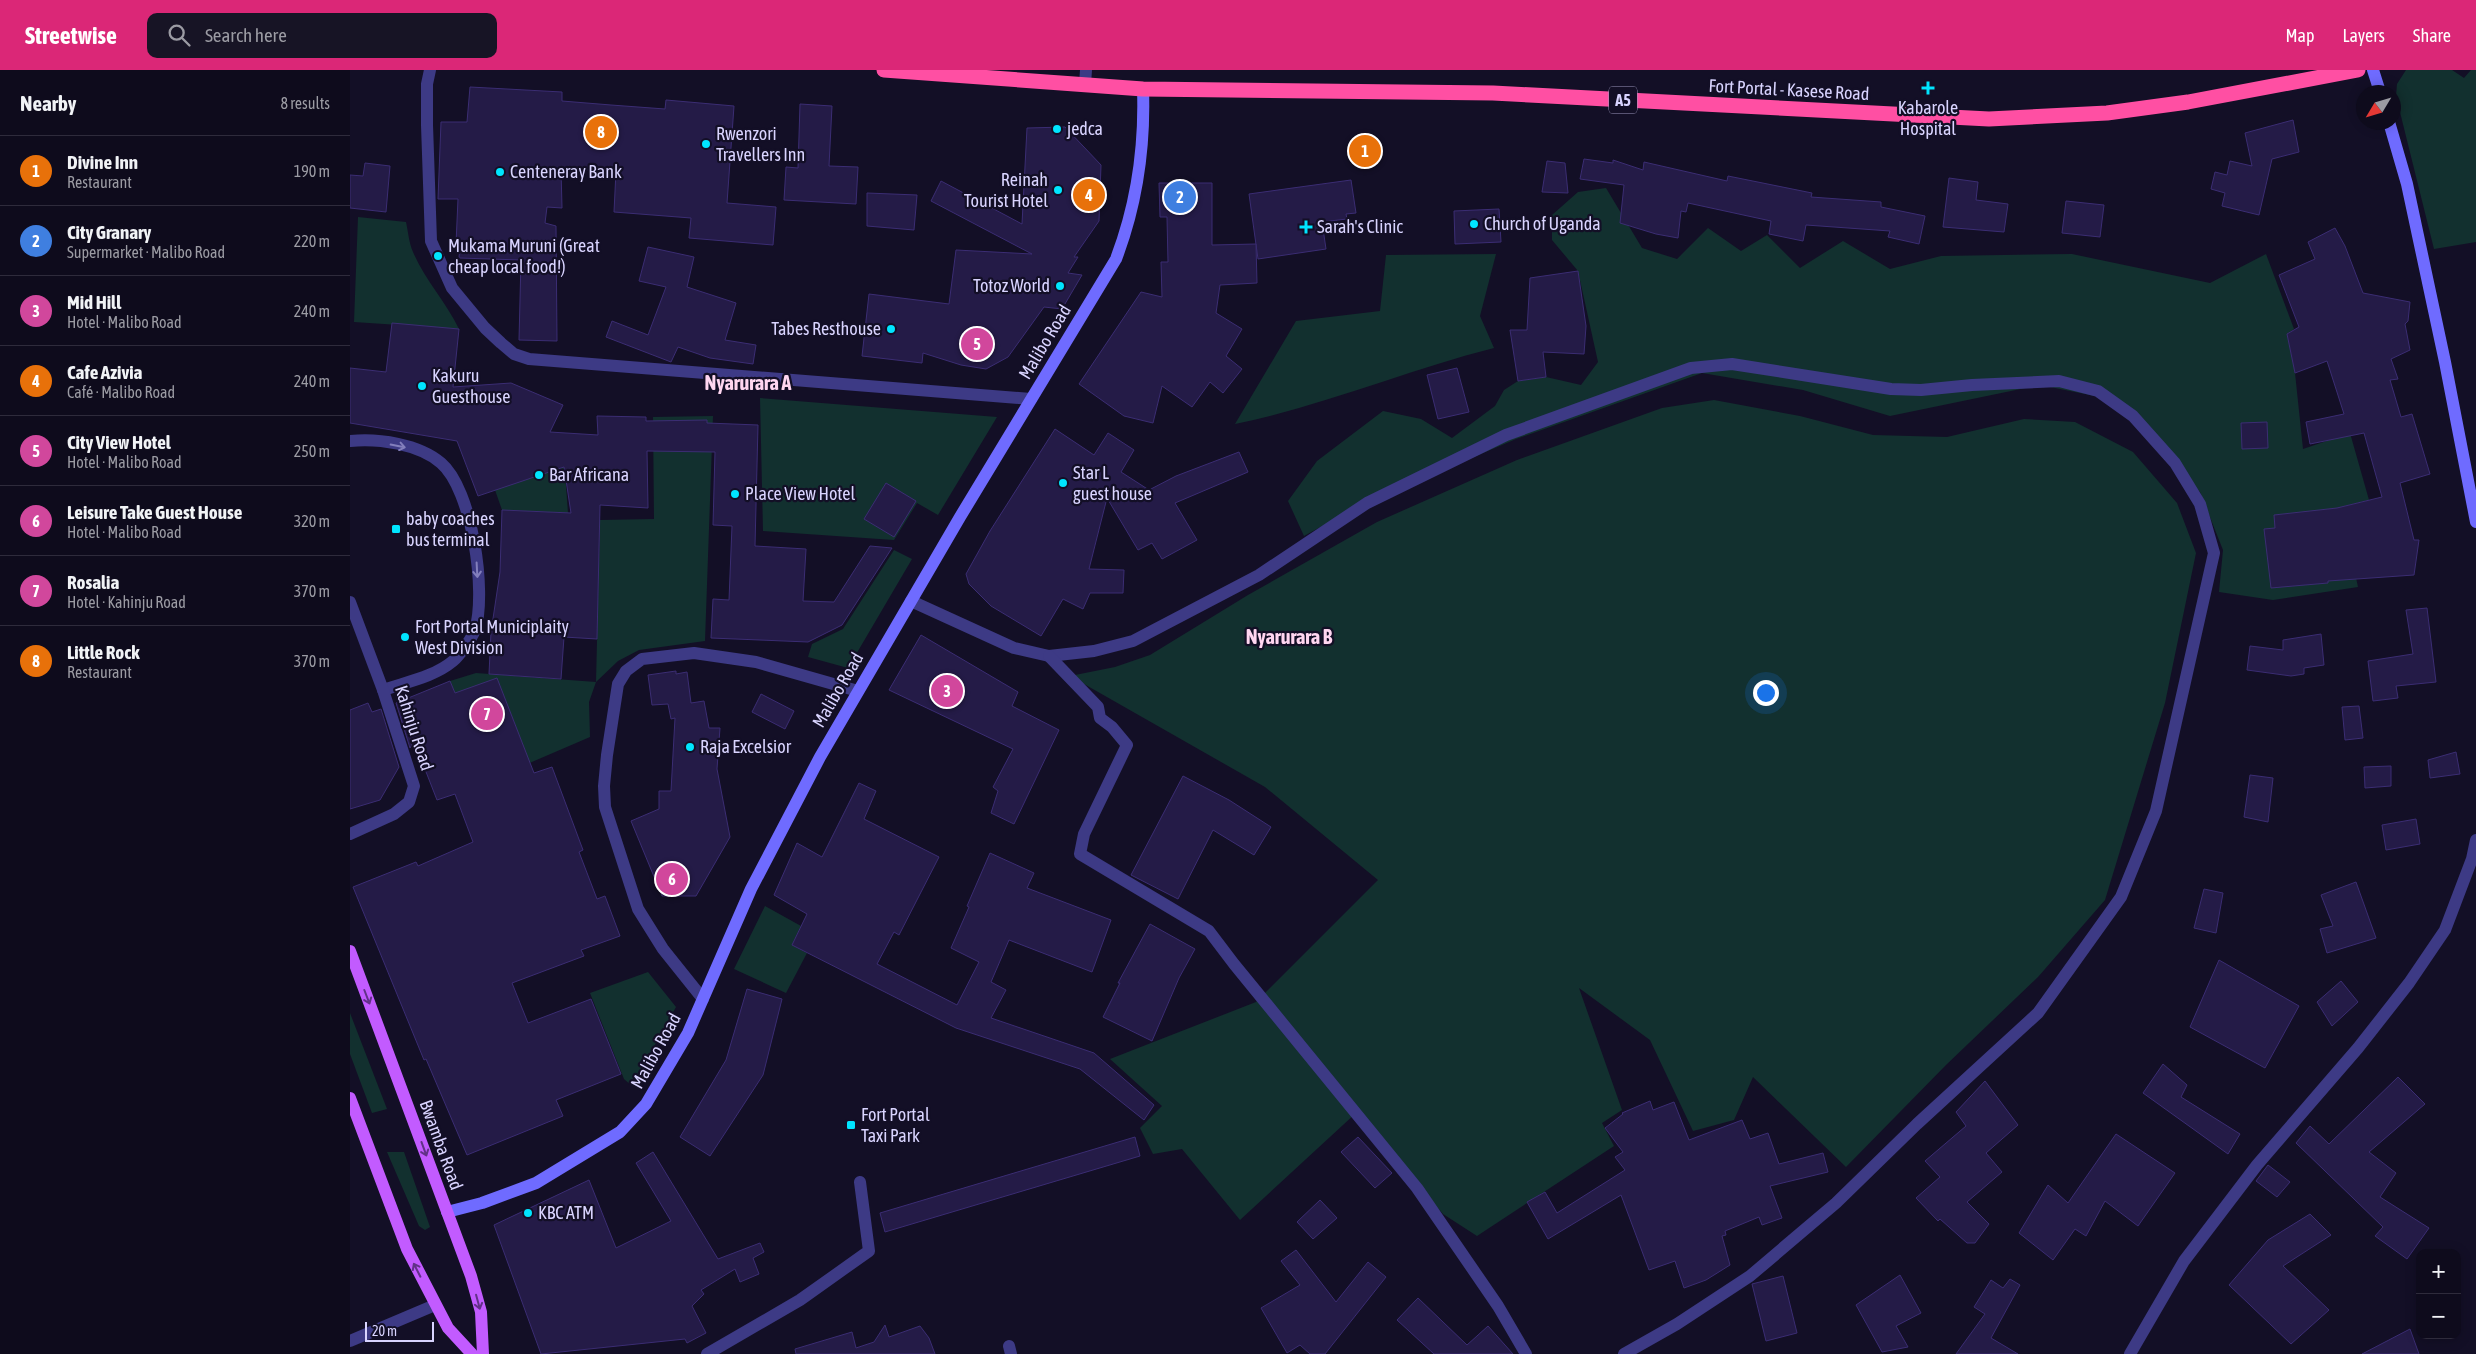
<!DOCTYPE html>
<meta charset="utf-8">
<style>
body{margin:0;font-family:"Asap Condensed",sans-serif;background:#171425;color:#f1f3f6}
.controls{position:absolute;right:15px;bottom:15px;display:grid;overflow:hidden;border-radius:10px;box-shadow:0 2px 12px #0003}
.controls button{width:45px;height:45px;display:grid;place-items:center;padding:0;border:0;border-bottom:1px solid #2e2b3b;background:#0e0b1c;color:#f1f3f6;font:25px sans-serif}
.compass{position:absolute;left:2006px;top:15px;width:45px;height:45px;border-radius:50%;background:#0e0b1c;box-shadow:0 2px 12px #0003;rotate:232deg}
.scale{position:absolute;left:15px;bottom:12px;width:69px;box-sizing:border-box;padding-left:5px;border:2px solid #d9d4ff;border-top:0;font-size:14px;line-height:18px;white-space:nowrap;color:#d9d4ff;-webkit-text-stroke:4px #130f26;paint-order:stroke}
.you{position:absolute;left:1415px;top:622px;width:18px;height:18px;margin:-12px;border:4px solid #fff;border-radius:50%;background:#1a73e8;box-shadow:0 0 0 8px #1a73e833}
.badge{display:grid;place-items:center;width:32px;height:32px;border-radius:50%;background:#db2777;color:#fff;font-size:16px;font-weight:700}
.pin{position:absolute;translate:-50% -50%;border:2px solid #fff;box-shadow:0 1px 5px #0006}
.list{margin:0;padding:0;list-style:none}
h2{display:flex;justify-content:space-between;align-items:center;height:65px;margin:0;padding:0 20px;font-size:21px}
h2 small{font-size:16px;font-weight:400;color:#9b9ba3}
.list li{display:grid;grid-template-columns:32px 1fr auto;gap:15px;align-items:center;box-sizing:border-box;height:70px;padding:0 20px;border-top:1px solid #2e2b3b}
.list b{display:block;font-size:19px;white-space:nowrap}
.list p{margin:0;font-size:16px;white-space:nowrap;color:#9b9ba3}
.list em{font-size:16px;font-style:normal;color:#9b9ba3}
.icon{flex:none;width:28px;height:28px;fill:none;stroke:currentColor;stroke-width:2;stroke-linecap:round;stroke-linejoin:round}
.map{position:relative;flex:none;width:2126px;height:1284px;overflow:hidden}
header{display:flex;align-items:center;gap:30px;box-sizing:border-box;height:70px;padding:0 25px;background:#db2777;color:#fff}
header strong{font-size:24px}
nav{display:flex;gap:28px;margin-inline-start:auto;font-size:18px}
.search{width:350px;height:45px;background:#171425;display:flex;align-items:center;gap:12px;box-sizing:border-box;padding:0 18px;border-radius:10px;color:#9b9ba3;font-size:19px}
main{display:flex}
aside{flex:1;background:#0e0b1c}
.map>svg:first-child{display:block}
</style>
<header>
<strong>Streetwise</strong>
<div class="search"><svg class="icon" aria-label="search" viewBox="0 0 24 24"><circle cx="10" cy="10" r="6"/><path d="M15 15l6 6"/></svg>Search here</div>
<nav><a>Map</a><a>Layers</a><a>Share</a></nav>
</header>
<main>
<aside>
<h2>Nearby<small>8 results</small></h2>
<ul class="list">
<li><span class="badge" style="background:#e8710a">1</span><div><b>Divine Inn</b><p>Restaurant</p></div><em>190 m</em></li>
<li><span class="badge" style="background:#3f7fe0">2</span><div><b>City Granary</b><p>Supermarket · Malibo Road</p></div><em>220 m</em></li>
<li><span class="badge" style="background:#d1479c">3</span><div><b>Mid Hill</b><p>Hotel · Malibo Road</p></div><em>240 m</em></li>
<li><span class="badge" style="background:#e8710a">4</span><div><b>Cafe Azivia</b><p>Café · Malibo Road</p></div><em>240 m</em></li>
<li><span class="badge" style="background:#d1479c">5</span><div><b>City View Hotel</b><p>Hotel · Malibo Road</p></div><em>250 m</em></li>
<li><span class="badge" style="background:#d1479c">6</span><div><b>Leisure Take Guest House</b><p>Hotel · Malibo Road</p></div><em>320 m</em></li>
<li><span class="badge" style="background:#d1479c">7</span><div><b>Rosalia</b><p>Hotel · Kahinju Road</p></div><em>370 m</em></li>
<li><span class="badge" style="background:#e8710a">8</span><div><b>Little Rock</b><p>Restaurant</p></div><em>370 m</em></li>
</ul>
</aside>
<div class="map">
<svg width="2126" height="1284" viewBox="0 0 2126 1284">
<rect width="100%" height="100%" fill="#130f26"/>
<g fill="#12302f">
<polygon points="2056,0 2102,0 2114,8 2121,0 2126,0 2126,172 2084,179 2046,26 2047,14"/>
<polygon points="1256,118 1292,178 1327,189 1358,158 1391,181 1417,165 1450,198 1493,171 1540,199 1591,186 1722,184 1860,213 1916,184 1944,259 1937,264 1945,303 1953,379 2000,363 2019,430 1991,437 2008,517 1923,530 1869,522 1873,480 1850,422 1765,330 1690,315 1540,346 1453,320 1352,303 1166,369 1007,437 954,466 938,431 967,391 1033,341 1071,349 1102,368 1145,336 1154,320 1168,311 1196,307 1231,315 1248,292 1228,201 1202,170 1202,145 1228,122"/>
<path d="M 8,147 L 56,152 C 58,161 59,173 63,182 C 75,210 96,232 109,259 L 4,252 Z"/>
<path d="M 1146,184 L 1130,246 L 1144,278 C 1057,300 973,336 885,354 L 946,251 L 1030,241 L 1036,185 Z"/>
<polygon points="410,328 647,347 588,445 567,433 544,470 413,461"/>
<polygon points="1364,330 1450,346 1523,365 1597,367 1674,349 1725,352 1783,382 1827,433 1846,483 1815,633 1755,830 1688,907 1596,995 1496,1097 1403,1007 1384,1050 1343,1061 1300,970 1229,918 1272,1040 1252,1053 1264,1076 1127,1166 1093,1144 1006,1043 890,1150 832,1079 803,1084 790,1058 812,1036 760,989 906,932 1028,810 915,717 720,606 765,597 800,585 898,525 1027,452 1167,390 1312,338"/>
<polygon points="363,346 355,571 289,580 268,591 246,612 239,632 240,667 140,710 100,611 126,603 246,612 250,450 304,449 303,347"/>
<polygon points="209,362 216,416 218,443 152,440 145,420 161,367"/>
<polygon points="544,480 562,489 498,598 458,587 462,574 493,559"/>
<polygon points="415,836 451,856 442,875 457,883 436,923 384,899"/>
<polygon points="298,902 326,937 282,1016 274,1009 240,923"/>
<polygon points="0,943 37,1039 22,1043 0,984"/>
<polygon points="37,1082 54,1082 80,1157 75,1160 69,1156"/>
</g>
<g fill="#241b47" stroke="#3b2d73">
<polygon points="120,17 212,22 212,31 261,35 315,39 316,30 384,36 377,133 426,137 423,175 339,168 341,148 264,142 266,101 211,99 212,138 197,137 195,153 206,156 207,271 169,270 171,190 109,188 110,174 106,174 108,129 88,129 91,52 117,52"/>
<polygon points="450,34 482,36 479,96 508,97 506,134 434,130 436,97 448,98"/>
<polygon points="1943,50 1949,82 1922,89 1909,145 1872,136 1875,123 1861,119 1865,102 1877,105 1880,91 1902,96 1895,63"/>
<polygon points="715,57 751,95 749,151 724,187 728,187 718,203 732,205 712,239 694,237 658,287 636,299 611,295 573,283 572,293 512,286 519,224 599,234 606,180 682,184 581,131 591,111 672,154 677,58"/>
<polygon points="1234,89 1263,93 1263,90 1293,100 1294,92 1377,111 1378,106 1462,123 1461,127 1531,132 1531,137 1575,146 1569,174 1538,167 1540,161 1456,155 1453,171 1419,164 1421,151 1338,133 1336,142 1331,141 1328,168 1306,164 1270,153 1274,115 1230,109"/>
<polygon points="1197,91 1215,93 1218,123 1192,122"/>
<polygon points="15,93 40,96 36,142 0,138 0,105 13,106"/>
<polygon points="1599,108 1628,112 1626,130 1658,134 1654,162 1593,157"/>
<polygon points="1001,110 1006,143 996,144 997,149 972,152 976,179 908,189 899,124"/>
<polygon points="809,113 862,113 862,175 906,174 907,213 870,215 866,243 892,259 876,286 892,299 873,323 860,312 842,337 812,316 803,353 774,346 729,314 791,222 812,227 811,192 818,192 817,147 810,147"/>
<polygon points="517,123 567,125 564,160 517,156"/>
<polygon points="1716,131 1754,135 1750,167 1712,163"/>
<polygon points="1149,139 1151,172 1105,174 1104,141"/>
<polygon points="1985,158 1995,176 2013,223 2060,232 2058,251 2055,254 2060,280 2041,289 2048,309 2040,310 2051,347 2062,344 2080,404 2050,413 2064,470 2069,470 2064,505 1978,511 1978,513 1921,518 1914,459 1925,458 1924,445 1987,438 2032,427 2014,363 1960,374 1956,352 1994,344 1977,291 1945,303 1937,264 1949,257 1929,205 1965,189 1958,172"/>
<polygon points="298,177 344,187 337,217 386,233 375,270 406,275 403,294 360,288 328,277 321,292 256,267 262,251 298,265 316,217 289,211"/>
<polygon points="1228,201 1236,256 1234,284 1193,282 1196,307 1168,311 1160,260 1177,260 1180,208"/>
<polygon points="42,253 109,259 103,317 161,313 213,335 200,362 248,365 247,346 296,347 296,351 357,350 357,353 408,355 405,476 456,479 453,531 484,532 520,476 542,478 492,555 458,572 361,568 363,529 379,530 382,456 363,455 365,382 297,381 298,438 250,435 247,569 214,567 211,609 139,604 141,562 150,502 152,440 221,443 214,397 128,426 107,371 0,353 0,298 36,302"/>
<polygon points="1107,298 1119,342 1088,349 1077,305"/>
<polygon points="1917,352 1918,378 1892,379 1891,353"/>
<polygon points="705,359 744,385 758,363 784,380 771,402 799,420 826,406 889,382 898,402 825,433 847,470 812,489 802,473 788,480 757,428 739,499 774,500 773,523 740,523 733,539 713,529 691,566 641,536 619,514 616,504 640,461"/>
<polygon points="536,413 566,431 544,467 514,449"/>
<polygon points="2077,538 2086,612 2046,616 2048,628 2023,631 2018,591 2063,584 2056,540"/>
<polygon points="1971,564 1974,595 1954,598 1954,604 1941,606 1897,600 1900,576 1933,580 1933,570"/>
<polygon points="571,565 668,622 662,636 709,660 664,754 641,743 648,721 643,717 663,679 539,620"/>
<polygon points="326,601 326,604 337,602 341,633 354,631 359,658 370,658 367,699 380,767 346,826 312,826 281,751 309,739 309,721 321,721 325,648 321,649 318,634 302,635 298,605"/>
<polygon points="147,608 184,703 202,697 233,780 229,782 247,829 255,826 270,866 231,880 234,886 162,913 178,953 241,929 271,1004 206,1030 213,1046 117,1085 76,989 74,990 3,817 66,792 68,796 123,772 105,724 87,730 64,671 60,678 46,633 100,611 105,623"/>
<polygon points="411,624 444,641 435,659 402,642"/>
<polygon points="18,633 22,642 31,639 49,697 30,730 0,739 0,640"/>
<polygon points="2009,636 2013,668 1995,670 1992,637"/>
<polygon points="2106,682 2110,704 2080,708 2078,690"/>
<polygon points="2041,696 2041,716 2015,718 2014,697"/>
<polygon points="1900,705 1923,708 1918,752 1894,747"/>
<polygon points="833,706 879,730 921,757 904,785 863,760 828,829 781,805"/>
<polygon points="509,713 526,721 514,749 589,787 549,865 544,862 527,894 607,935 629,892 601,878 619,837 617,836 640,783 684,803 677,818 761,850 742,902 659,870 641,912 656,920 641,948 744,983 804,1035 794,1050 730,999 606,958 442,875 457,844 424,825 447,773 472,787"/>
<polygon points="2066,749 2070,774 2036,780 2032,755"/>
<polygon points="2006,812 2026,868 1977,883 1970,859 1983,856 1971,825"/>
<polygon points="1854,819 1873,823 1866,863 1844,858"/>
<polygon points="800,854 845,879 829,908 802,971 753,947 770,913 768,913"/>
<polygon points="1869,890 1949,936 1915,998 1840,957"/>
<polygon points="1991,911 2008,932 1982,956 1967,932"/>
<polygon points="397,919 432,929 413,1005 360,1086 330,1067 376,990"/>
<polygon points="1813,994 1837,1015 1831,1027 1890,1064 1878,1084 1793,1023"/>
<polygon points="2048,1007 2075,1034 2019,1082 2046,1103 2030,1127 2079,1158 2057,1189 2025,1166 2033,1157 1946,1073 1960,1056 1979,1074"/>
<polygon points="1635,1011 1668,1055 1636,1083 1652,1102 1617,1132 1639,1154 1625,1173 1617,1173 1590,1149 1588,1151 1566,1128 1590,1107 1575,1091 1616,1056 1606,1042"/>
<polygon points="1300,1031 1303,1040 1324,1032 1339,1070 1392,1050 1400,1069 1418,1063 1429,1094 1473,1083 1478,1102 1420,1116 1432,1148 1412,1155 1409,1147 1375,1161 1376,1165 1372,1166 1380,1195 1356,1210 1334,1218 1325,1191 1299,1200 1271,1125 1198,1169 1177,1132 1195,1122 1207,1143 1275,1100 1265,1087 1273,1082 1255,1058 1273,1044 1272,1043"/>
<polygon points="1766,1064 1825,1103 1788,1156 1755,1131 1736,1166 1725,1159 1703,1190 1669,1163 1698,1115 1718,1133"/>
<polygon points="785,1067 790,1086 535,1162 530,1143"/>
<polygon points="1008,1067 1042,1103 1025,1118 991,1082"/>
<polygon points="303,1082 368,1189 410,1173 414,1182 403,1188 409,1204 390,1212 385,1199 351,1220 354,1224 342,1236 356,1263 337,1273 335,1269 191,1284 144,1155 239,1110 266,1178 321,1151 286,1093"/>
<polygon points="1918,1095 1940,1112 1927,1127 1906,1111"/>
<polygon points="970,1130 987,1148 963,1169 947,1152"/>
<polygon points="1960,1144 1981,1165 1933,1196 1979,1240 1941,1274 1879,1215 1918,1170"/>
<polygon points="946,1180 986,1232 1018,1192 1036,1207 975,1284 960,1284 950,1275 937,1283 911,1238 950,1215 931,1191"/>
<polygon points="1550,1205 1571,1243 1546,1256 1558,1277 1532,1282 1506,1235"/>
<polygon points="1433,1206 1447,1263 1416,1271 1402,1214"/>
<polygon points="1660,1209 1670,1215 1641,1268 1668,1284 1606,1284 1635,1244 1624,1237 1641,1210 1653,1218"/>
<polygon points="1068,1228 1117,1275 1138,1256 1163,1284 1084,1284 1047,1250"/>
<polygon points="535,1255 539,1267 570,1256 579,1268 585,1284 446,1284 445,1279 502,1262 506,1278 524,1272"/>
<polygon points="2060,1259 2069,1284 2012,1284"/>
</g>
<g fill="none" stroke-linecap="round" stroke-linejoin="round">
<g stroke="#3d3a85" stroke-width="12">
<polyline points="80,0 77,14 77,55 81,171 102,218 135,258 151,273 164,284 179,289 681,329"/>
<polyline points="735,14 736,0"/>
<path d="M 0,371 C 28,368 69,374 91,393 C 122,419 137,522 125,560 C 122,568 110,585 103,591 C 84,607 56,612 33,620"/>
<polyline points="561,531 664,578 699,586 744,581 783,571 909,505 1017,433 1156,365 1341,298 1382,294 1541,319 1571,320 1622,315 1709,311 1748,321 1783,346 1825,393 1850,434 1864,483 1806,741 1771,827 1688,943 1567,1054 1486,1133 1400,1206 1327,1254 1274,1284"/>
<polyline points="0,532 33,620 64,716 59,732 44,744 0,764"/>
<polyline points="699,586 748,637 750,648 762,657 777,675 734,764 730,784 859,861 884,894 1067,1118 1148,1236 1176,1284"/>
<polyline points="353,929 313,879 288,839 255,737 254,716 257,685 268,614 276,601 292,589 344,583 406,592 508,621"/>
<polyline points="0,1271 85,1235"/>
<polyline points="659,1276 661,1284"/>
<polyline points="357,1284 450,1230 519,1181 510,1112"/>
<polyline points="1780,1284 1834,1191 1907,1095 2008,978 2059,913 2095,860 2122,789 2126,770"/>
</g>
<g stroke="#6f6bff" stroke-width="12">
<polyline points="2023,0 2030,22"/>
<polyline points="2039,52 2057,114 2095,292 2126,452"/>
<path d="M 97,1142 L 132,1133 L 186,1113 L 270,1062 L 296,1034 L 338,963 L 401,819 L 470,687 L 610,447 L 766,189 C 787,134 795,77 793,19"/>
</g>
<g stroke="#c25bff" stroke-width="12">
<polyline points="0,881 121,1206 131,1242 133,1284"/>
<polyline points="0,1028 57,1179 98,1258 122,1284"/>
</g>
<polyline stroke="#ff4fa3" stroke-width="15" points="534,0 793,19 1143,23 1639,49 1757,43 1838,32 2008,0"/>
</g>
<defs><path id="oneway-shaft" d="M-6 0H5M1.5-3L5.5 0L1.5 3" fill="none" stroke-width="1.6" stroke-linecap="round" stroke-linejoin="round" transform="scale(1.25)"/></defs>
<g stroke="#837fbc">
<use href="#oneway-shaft" transform="translate(48 376) rotate(11)"/>
<use href="#oneway-shaft" transform="translate(127 500) rotate(87)"/>
</g>
<g stroke="#623188">
<use href="#oneway-shaft" transform="translate(17 927) rotate(69)"/>
<use href="#oneway-shaft" transform="translate(74 1079) rotate(70)"/>
<use href="#oneway-shaft" transform="translate(67 1200) rotate(-117)"/>
<use href="#oneway-shaft" transform="translate(128 1232) rotate(75)"/>
</g>
<g fill="#00e5ff" stroke="#130f26" stroke-width="2">
<path d="M1575.5 10.5h5v5h5v5h-5v5h-5v-5h-5v-5h5z"/>
<circle cx="707" cy="59" r="5"/>
<circle cx="356" cy="74" r="5"/>
<circle cx="150" cy="102" r="5"/>
<circle cx="708" cy="120" r="5"/>
<circle cx="1124" cy="154" r="5"/>
<path d="M953.5 149.5h5v5h5v5h-5v5h-5v-5h-5v-5h5z"/>
<circle cx="88" cy="186" r="5"/>
<circle cx="710" cy="216" r="5"/>
<circle cx="541" cy="259" r="5"/>
<circle cx="72" cy="316" r="5"/>
<circle cx="189" cy="405" r="5"/>
<circle cx="713" cy="413" r="5"/>
<circle cx="385" cy="424" r="5"/>
<rect x="41" y="454" width="10" height="10" rx="2.5"/>
<circle cx="55" cy="567" r="5"/>
<circle cx="340" cy="677" r="5"/>
<rect x="496" y="1050" width="10" height="10" rx="2.5"/>
<circle cx="178" cy="1143" r="5"/>
</g>
<g text-anchor="middle" stroke-width="4.5" stroke-linejoin="round" paint-order="stroke">
<rect fill="#130f26" stroke="#9e99be" stroke-width="1" x="1259" y="16.5" width="28" height="27" rx="4"/>
<g font-size="16" font-weight="bold" fill="#d9d4ff">
<text x="1273" y="36">A5</text>
</g>
<g font-size="18" fill="#d9d4ff" stroke="#130f26">
<text transform="translate(1439 20) rotate(3)" y="6">Fort Portal - Kasese Road</text>
<text transform="translate(695 272) rotate(-59)" y="6">Malibo Road</text>
<text transform="translate(488 620) rotate(-60)" y="6">Malibo Road</text>
<text transform="translate(64 658) rotate(72)" y="6">Kahinju Road</text>
<text transform="translate(306 981) rotate(-61)" y="6">Malibo Road</text>
<text transform="translate(91 1075) rotate(70)" y="6">Bwamba Road</text>
</g>
<g font-size="18" fill="#d9d4ff" stroke="#130f26" text-anchor="start">
<text x="1578" y="44" text-anchor="middle">Kabarole<tspan x="1578" dy="21">Hospital</tspan></text>
<text x="717" y="65">jedca</text>
<text x="366" y="70">Rwenzori<tspan x="366" dy="21">Travellers Inn</tspan></text>
<text x="160" y="108">Centeneray Bank</text>
<text x="698" y="116" text-anchor="end">Reinah<tspan x="698" dy="21">Tourist Hotel</tspan></text>
<text x="1134" y="160">Church of Uganda</text>
<text x="967" y="163">Sarah's Clinic</text>
<text x="98" y="182">Mukama Muruni (Great<tspan x="98" dy="21">cheap local food!)</tspan></text>
<text x="700" y="222" text-anchor="end">Totoz World</text>
<text x="531" y="265" text-anchor="end">Tabes Resthouse</text>
<text x="82" y="312">Kakuru<tspan x="82" dy="21">Guesthouse</tspan></text>
<text x="723" y="409">Star L<tspan x="723" dy="21">guest house</tspan></text>
<text x="199" y="411">Bar Africana</text>
<text x="395" y="430">Place View Hotel</text>
<text x="56" y="455">baby coaches<tspan x="56" dy="21">bus terminal</tspan></text>
<text x="65" y="563">Fort Portal Municiplaity<tspan x="65" dy="21">West Division</tspan></text>
<text x="350" y="683">Raja Excelsior</text>
<text x="511" y="1051">Fort Portal<tspan x="511" dy="21">Taxi Park</tspan></text>
<text x="188" y="1149">KBC ATM</text>
</g>
<g font-size="20" font-weight="bold" fill="#ffd6f0" stroke="#130f26">
<text x="398" y="320">Nyarurara A</text>
<text x="939" y="574">Nyarurara B</text>
</g>
</g>
</svg>
<div class="controls">
<button>+</button>
<button>−</button>
</div>
<svg class="compass" viewBox="-18 -18 36 36"><path d="M0-13l5 13h-10z" fill="#e53935"/><path d="M0 13l5-13h-10z" fill="#9b9ba3"/></svg>
<div class="scale">20 m</div>
<div class="you"></div>
<div class="pin badge" style="left:1015px;top:81px;background:#e8710a">1</div>
<div class="pin badge" style="left:830px;top:127px;background:#3f7fe0">2</div>
<div class="pin badge" style="left:597px;top:621px;background:#d1479c">3</div>
<div class="pin badge" style="left:739px;top:125px;background:#e8710a">4</div>
<div class="pin badge" style="left:627px;top:274px;background:#d1479c">5</div>
<div class="pin badge" style="left:322px;top:809px;background:#d1479c">6</div>
<div class="pin badge" style="left:137px;top:644px;background:#d1479c">7</div>
<div class="pin badge" style="left:251px;top:62px;background:#e8710a">8</div>
</div>
</main>
